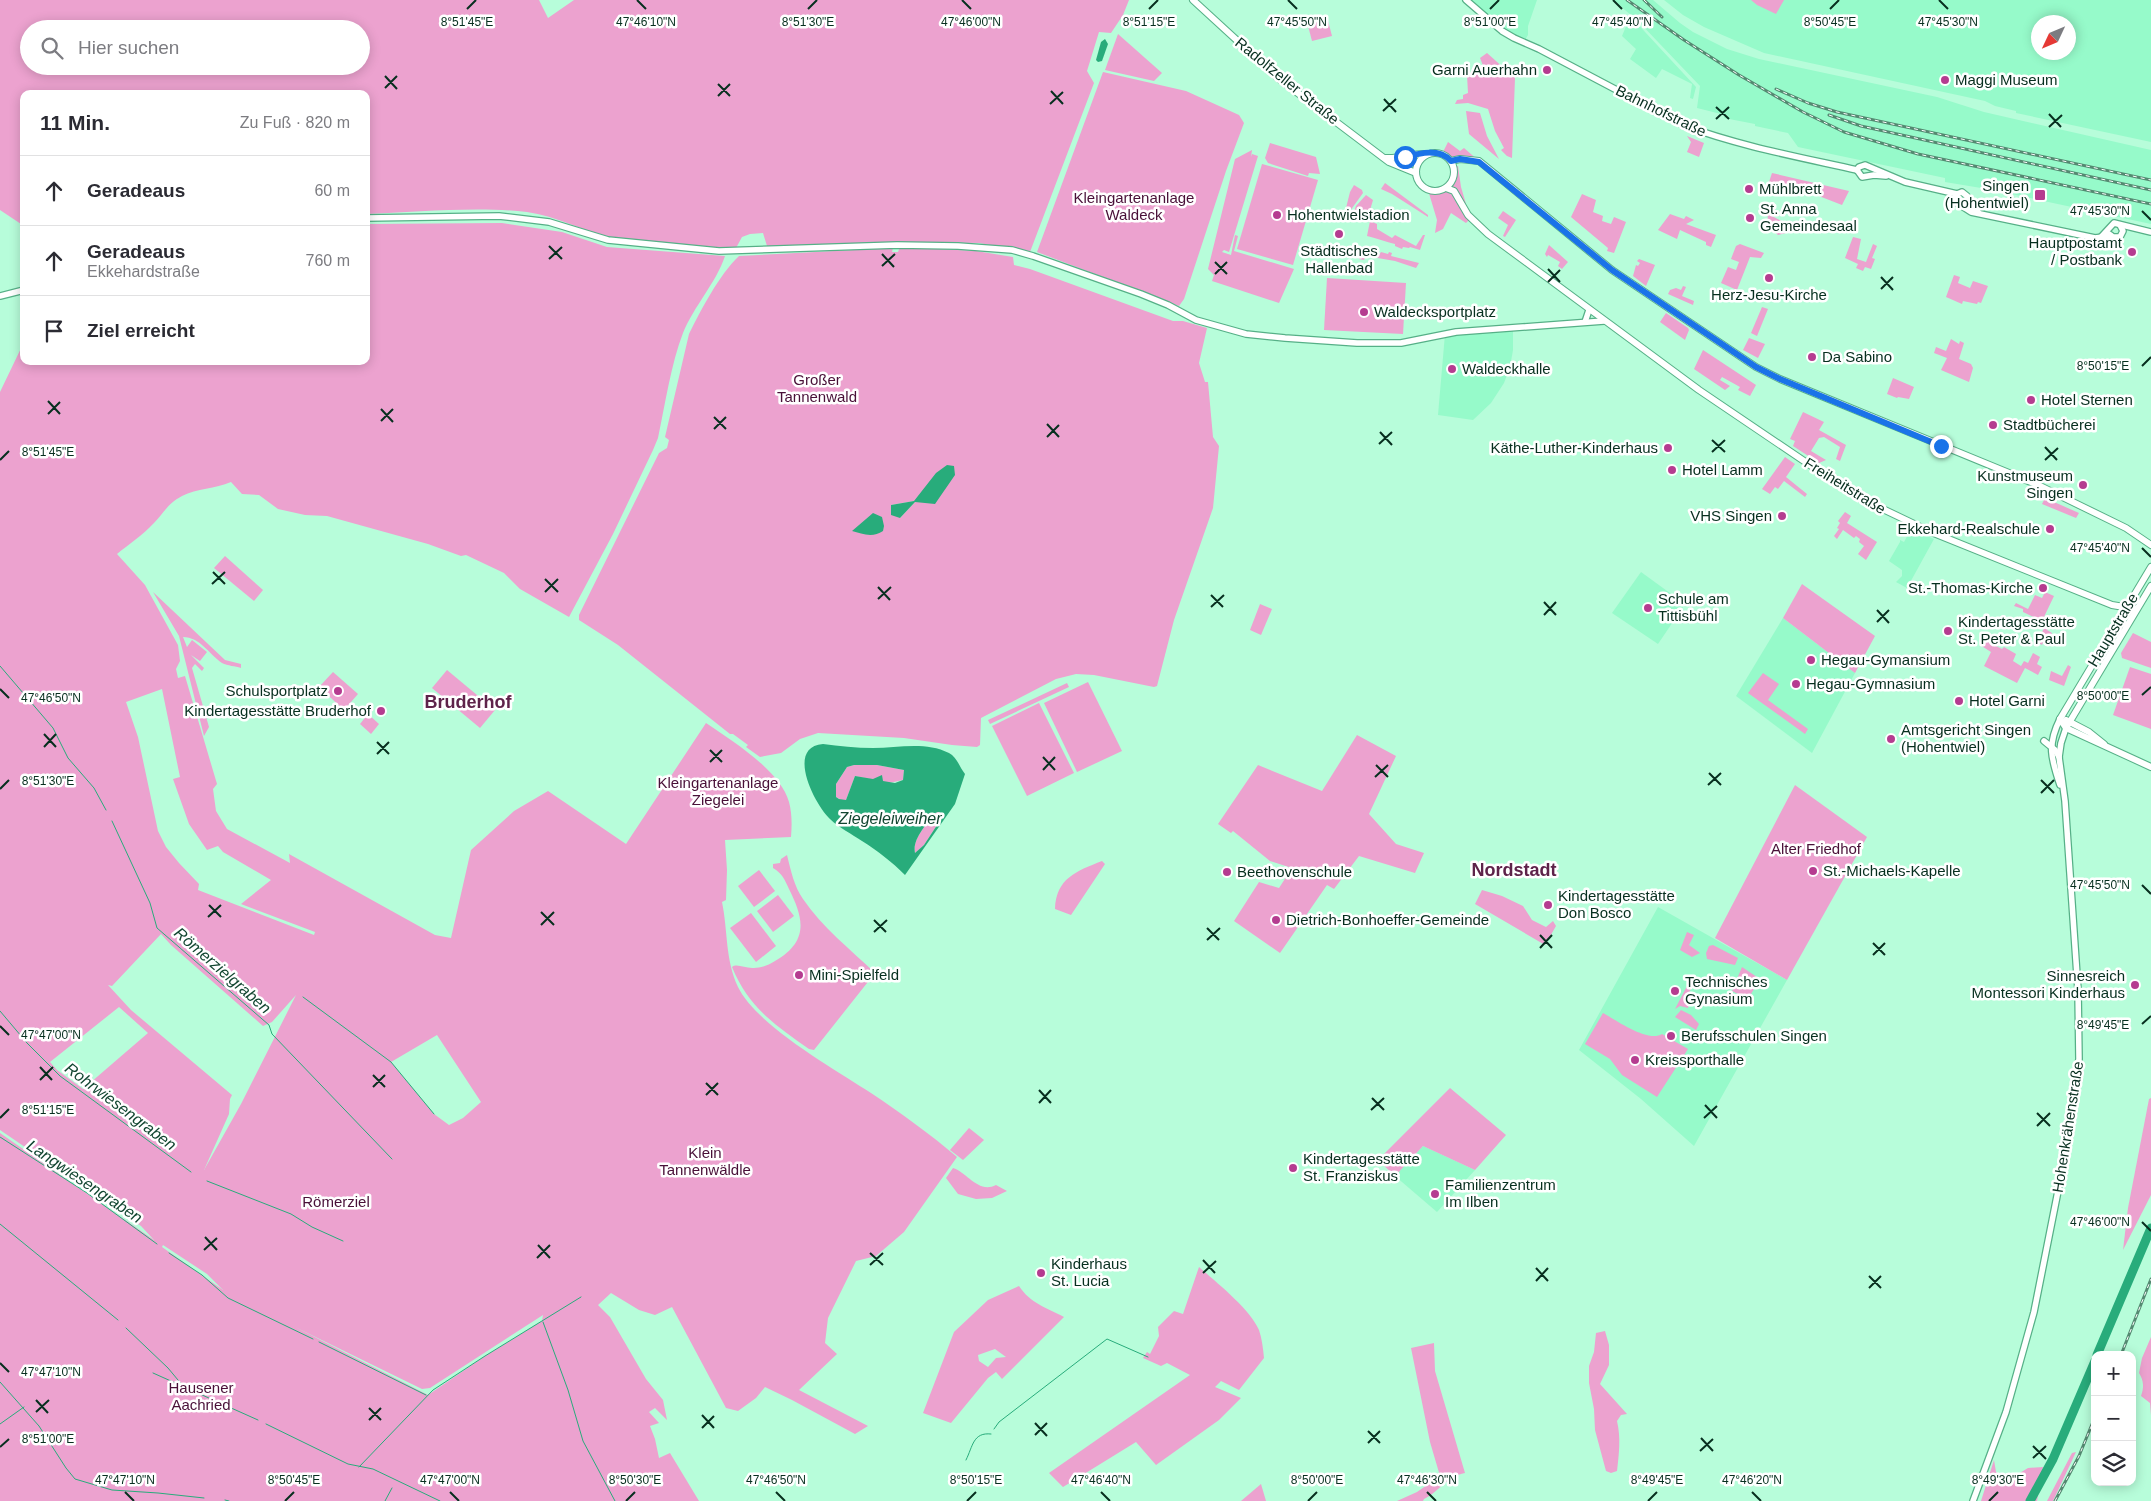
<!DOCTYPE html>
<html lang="de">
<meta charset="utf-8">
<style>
body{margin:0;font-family:Helvetica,sans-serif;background:#f7f7f7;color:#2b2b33}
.controls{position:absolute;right:15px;bottom:15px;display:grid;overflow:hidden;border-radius:10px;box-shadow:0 2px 12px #0003}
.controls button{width:45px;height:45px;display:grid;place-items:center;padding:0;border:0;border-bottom:1px solid #e1e1e2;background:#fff;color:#2b2b33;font:25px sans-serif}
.compass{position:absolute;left:2031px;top:15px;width:45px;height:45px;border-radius:50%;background:#fff;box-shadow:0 2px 12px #0003;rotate:226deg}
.stop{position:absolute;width:15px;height:15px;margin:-11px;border:4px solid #1a73e8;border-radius:50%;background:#fff}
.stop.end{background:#1a73e8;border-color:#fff;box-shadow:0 1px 5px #0008}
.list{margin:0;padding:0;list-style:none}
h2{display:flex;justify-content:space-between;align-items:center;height:65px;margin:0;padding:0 20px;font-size:21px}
h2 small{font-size:16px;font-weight:400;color:#7c7c81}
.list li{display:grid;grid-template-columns:32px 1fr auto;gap:15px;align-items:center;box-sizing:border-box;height:70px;padding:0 20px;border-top:1px solid #e1e1e2}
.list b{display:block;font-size:19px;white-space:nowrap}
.list p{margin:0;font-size:16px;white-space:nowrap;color:#7c7c81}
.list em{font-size:16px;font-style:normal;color:#7c7c81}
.icon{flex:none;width:28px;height:28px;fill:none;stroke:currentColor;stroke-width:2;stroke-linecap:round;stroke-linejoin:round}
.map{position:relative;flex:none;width:2151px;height:1501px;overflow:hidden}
.search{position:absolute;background:#fff;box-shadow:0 2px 12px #0003;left:20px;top:20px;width:350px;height:55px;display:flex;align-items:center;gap:12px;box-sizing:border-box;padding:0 18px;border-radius:28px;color:#7c7c81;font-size:19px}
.panel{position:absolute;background:#fff;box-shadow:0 2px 12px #0003;left:20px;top:90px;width:350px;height:275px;border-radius:10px}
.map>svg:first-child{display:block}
</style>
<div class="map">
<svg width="2151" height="1501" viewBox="0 0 2151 1501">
<rect width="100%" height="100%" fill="#b7fdda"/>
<g fill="#96faca" fill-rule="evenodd">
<polygon points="1466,0 1537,0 1528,26 1528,35 1525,40 1520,41"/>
<polygon points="1613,0 1653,0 1680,23 1693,32 1727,49 1759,59 1937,97 1984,112 2151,150 2151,224 1993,190 1945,182 1945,178 1798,147 1788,133 1755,126 1755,124 1724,118 1725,115 1697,108 1700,86 1638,21"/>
<path d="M 1664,0 L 2151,0 L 2151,142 L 2016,113 L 2016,111 L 1995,106 L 1985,101 L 1764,53 L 1704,27 L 1683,15 ZM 2038,22 L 2068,22 L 2068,52 L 2038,52 Z"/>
<polygon points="1633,19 1696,87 1693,99 1690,98 1692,84 1662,69 1656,78 1630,59 1636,49 1622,36 1627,24"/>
<polygon points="1513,327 1513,350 1510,367 1504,383 1491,403 1473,420 1438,415 1445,334"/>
<polygon points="1911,529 1934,539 1907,588 1896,582 1902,576 1902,570 1889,561 1900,542 1900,540 1904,542"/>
<polygon points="1641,572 1685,604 1658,644 1612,613"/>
<polygon points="1783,618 1855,673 1812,753 1736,696"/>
<polygon points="1658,907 1787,980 1694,1146 1641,1099 1579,1050"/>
<polygon points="1423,1146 1475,1170 1437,1212 1395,1176"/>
</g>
<g fill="#eca2cf" fill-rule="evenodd">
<path d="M 0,0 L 539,0 L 548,18 L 574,0 L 1129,0 L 1123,15 L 1111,33 L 1099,32 L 1087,71 L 1094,83 L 1030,252 L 979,243 L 900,242 L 774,248 L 767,246 L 763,233 L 750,234 L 742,237 L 736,248 C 694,248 648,246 607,236 C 580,230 556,216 527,212 C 478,206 416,212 366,214 L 366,94 L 24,94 L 24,226 L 0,210 ZM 29,29 L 361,29 L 361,66 L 29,66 Z"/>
<polygon points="1751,0 1784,0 1776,14 1757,5"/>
<polygon points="1327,17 1332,36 1312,41 1307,22"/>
<polygon points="1118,34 1162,73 1154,81 1105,70"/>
<polygon points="1487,53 1515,78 1512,158 1507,156 1501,150 1504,148 1495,131 1488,109 1468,103 1455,104 1457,100 1463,99 1463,95 1468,93 1467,75 1484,68 1480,58"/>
<polygon points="1103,72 1186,91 1239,115 1244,123 1226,171 1184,299 1179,306 1037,252"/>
<polygon points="1466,111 1480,113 1487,136 1499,159 1469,134"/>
<polygon points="1687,136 1704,143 1699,157 1687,152 1691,142"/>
<polygon points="1448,142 1460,151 1464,148 1479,161 1451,161 1442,154"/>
<polygon points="1270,143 1316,157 1320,174 1309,173 1308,176 1268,163 1265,158"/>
<polygon points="1252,150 1251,157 1252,154 1258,156 1229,252 1224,250 1222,252 1231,255 1235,235 1238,236 1234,251 1294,269 1279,303 1212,281 1214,275 1208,269 1235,159"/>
<polygon points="1262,164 1318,180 1293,265 1237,249"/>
<path d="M 1458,166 L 1461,187 L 1466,204 L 1462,205 L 1470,219 L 1466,223 L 1451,213 L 1443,229 L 1435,233 L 1437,220 L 1428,190 C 1444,193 1455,183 1453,167 Z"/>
<polygon points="1772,173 1849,191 1842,205 1788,184 1786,189 1776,186 1773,194 1766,191"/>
<polygon points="1385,183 1428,215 1428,217 1392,194 1381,189"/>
<polygon points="1354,185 1362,190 1363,193 1350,211 1346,208 1350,192"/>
<polygon points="1582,194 1596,200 1593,212 1603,216 1602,221 1611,224 1614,217 1626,222 1614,253 1607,251 1608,248 1571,217"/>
<polygon points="1366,195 1373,200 1368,217 1354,212 1356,206"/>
<polygon points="1503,211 1516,220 1505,237 1503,236 1508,225 1498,218"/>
<polygon points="1670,214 1684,219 1686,216 1694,220 1686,224 1716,235 1711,247 1706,245 1706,242 1680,230 1677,239 1658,230"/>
<polygon points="1768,214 1791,226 1790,232 1778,235 1767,225"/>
<path d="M 1370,221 L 1377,224 L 1377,229 L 1392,238 L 1395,235 L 1416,246 L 1423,235 L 1425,235 L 1420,250 L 1410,247 L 1409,248 L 1403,247 L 1402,249 L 1395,246 L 1395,244 C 1384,241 1378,239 1367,236 Z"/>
<path d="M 502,223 L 562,232 L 607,247 L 725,256 C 716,283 694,306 683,333 C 671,364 665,405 658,438 L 653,450 L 613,534 L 569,617 L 520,589 L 504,573 L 466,555 L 461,556 L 428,544 L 327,516 L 305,515 L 278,509 L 259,495 L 242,494 L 231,482 C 215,489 197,488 182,496 C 167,504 164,513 154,523 C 143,535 129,544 117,554 L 145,585 L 178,645 L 180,661 L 176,669 L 178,678 L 185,676 L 217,784 L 213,789 L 216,811 L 227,829 L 290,863 L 289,854 L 435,935 L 451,938 L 471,850 L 514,811 L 548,791 L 626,844 L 706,723 C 732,741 780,770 789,802 C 792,813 792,825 791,837 L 725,840 L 727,870 L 726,900 L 722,902 C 728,931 725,959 738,987 C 757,1026 835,1069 871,1093 C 901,1113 930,1134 957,1157 L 904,1232 L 876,1256 L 856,1261 L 828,1318 L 825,1343 L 837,1354 L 799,1390 L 868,1426 L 855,1434 L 792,1400 L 765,1387 L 756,1398 L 738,1411 L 726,1408 L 672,1307 L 655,1315 L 639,1310 L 611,1293 L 598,1305 L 610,1317 L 646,1379 L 663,1400 L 667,1420 L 655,1408 L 649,1412 L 659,1423 L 650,1426 L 655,1439 L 659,1458 L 670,1453 L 699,1501 L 0,1501 L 0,1133 L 154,1240 L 141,1226 L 0,1130 L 0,392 L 24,342 L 24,361 L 366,361 L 366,224 ZM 162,689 L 180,777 L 173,779 L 189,824 L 207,850 L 218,846 L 223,852 L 271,880 L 241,904 L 315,932 L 314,935 L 198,890 L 199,884 L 179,863 L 166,847 L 158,831 L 138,737 L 126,702 ZM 161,934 L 171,945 L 263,1026 L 272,1022 L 296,995 L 241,1104 L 204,1170 L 229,1114 L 230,1099 L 232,1095 L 131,1010 L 108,985 L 112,986 ZM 119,1007 L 148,1033 L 83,1089 L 57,1070 L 50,1062 ZM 437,1035 L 481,1102 L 463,1118 L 449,1125 L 434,1114 L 391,1062 ZM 163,1245 L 207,1274 L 223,1290 L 162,1247 ZM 543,1315 L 542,1321 L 485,1356 L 428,1395 L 295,1327 L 422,1389 L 430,1388 Z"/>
<polygon points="1853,237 1861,239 1857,259 1866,262 1873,244 1877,246 1872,258 1875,259 1871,269 1865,267 1863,271 1856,268 1858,264 1845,258"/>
<polygon points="1740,244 1764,253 1761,258 1750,257 1737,290 1721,283 1728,267 1736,270 1739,262 1731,259 1736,246"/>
<polygon points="1549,245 1568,262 1562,269 1558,266 1560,262 1548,255 1547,257 1545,254"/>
<polygon points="1363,246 1370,249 1371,248 1374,249 1373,253 1379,255 1381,252 1388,254 1389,252 1392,253 1391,256 1419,263 1416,268 1395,261 1366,256 1364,260 1359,259"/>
<path d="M 900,247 L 976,251 L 1013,257 L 1014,265 L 1030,269 L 1173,321 L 1183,321 L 1207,328 L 1199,363 L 1205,382 L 1208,382 L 1213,437 L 1219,446 L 1213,508 L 1174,620 L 1157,686 L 1154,687 L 1094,675 L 1076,674 L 1056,679 L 981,718 L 980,745 L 977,747 L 952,745 L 904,738 L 818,733 L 800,739 L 781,753 L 760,757 L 746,747 L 748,745 L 733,734 L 730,734 L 618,645 L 579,620 L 579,615 L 659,453 L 667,448 L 669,440 L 665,437 L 689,334 C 701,310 719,275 739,256 L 893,248 L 892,252 L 898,252 ZM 914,501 L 915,502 L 900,518 L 891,505 Z"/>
<polygon points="1639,259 1655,265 1646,286 1633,276 1636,265 1638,266 1640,263 1637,261"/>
<polygon points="1954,275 1960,277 1958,283 1970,288 1973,281 1988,286 1981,303 1978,302 1977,304 1963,301 1962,304 1946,297"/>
<polygon points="1327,278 1406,283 1403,334 1324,330"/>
<polygon points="1683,286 1686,287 1682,296 1694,301 1693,305 1668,294 1670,290 1676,288 1681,290"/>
<polygon points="1762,307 1768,309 1757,336 1751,333"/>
<polygon points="1666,313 1688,328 1689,330 1685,340 1660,322"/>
<polygon points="1749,338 1765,344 1758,358 1743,350"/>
<polygon points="1951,339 1959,344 1960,341 1964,343 1959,359 1971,364 1973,368 1969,382 1941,370 1947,358 1934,353 1936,347 1946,351"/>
<polygon points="1703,350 1756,385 1750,396 1738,390 1740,387 1722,377 1720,380 1730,386 1725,390 1694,369"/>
<polygon points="1893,378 1914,387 1909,399 1898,397 1897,398 1887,394"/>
<polygon points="1803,412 1824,422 1819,430 1846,445 1840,461 1836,459 1840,447 1824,437 1819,438 1811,451 1826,460 1819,463 1793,446 1795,441 1790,439"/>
<polygon points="1785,457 1795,464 1786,477 1807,494 1805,497 1784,481 1778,489 1775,487 1770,494 1762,489"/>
<polygon points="2045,498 2079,513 2076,518 2042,504"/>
<polygon points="1845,512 1851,516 1847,523 1877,542 1866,560 1858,554 1864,546 1859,542 1860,539 1856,536 1854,538 1843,530 1837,539 1834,536 1839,529 1837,528 1840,523 1838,521"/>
<polygon points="225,556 263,590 254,601 214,568"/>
<polygon points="1802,584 1875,636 1855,673 1783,618"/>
<path d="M 153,592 L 225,660 L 241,664 L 241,668 C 235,666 228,666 222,663 C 209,654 200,637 183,637 L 187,647 L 192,640 L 207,652 L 200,661 L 191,655 L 204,668 L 202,671 L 195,664 L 192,668 L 209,727 L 204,736 L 179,636 Z"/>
<polygon points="2045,592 2054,596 2043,619 2051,623 2047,630 2052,633 2048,642 2044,640 2042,645 2037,642 2044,628 2036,623 2038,619 2023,612 2023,609 2014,606 2016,603 2028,609 2035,595 2042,598"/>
<polygon points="1260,604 1272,609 1261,635 1250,630"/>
<polygon points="2133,633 2151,642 2151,668 2122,658 2121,653"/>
<polygon points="1982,641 1985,643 1986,641 2002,649 2004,647 2016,654 2013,661 2021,666 2024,661 2028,663 2033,653 2040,657 2037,664 2042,667 2038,675 2025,668 2017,683 1984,666 1991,652 1980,645"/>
<polygon points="2068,665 2071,667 2064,686 2049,680 2051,671 2062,676"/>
<polygon points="2130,667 2151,674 2151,729 2113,715"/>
<polygon points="447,670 495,710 480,728 432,688"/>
<polygon points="333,672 358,694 344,710 319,687"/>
<polygon points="1763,673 1779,684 1768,700 1808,729 1805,734 1748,693"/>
<polygon points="1088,682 1122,751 1077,772 1044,703"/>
<polygon points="1067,683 1069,687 990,724 988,720"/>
<polygon points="1039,703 1074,773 1027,796 992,726"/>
<polygon points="368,714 379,724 371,734 360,724"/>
<polygon points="1357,735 1396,756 1369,814 1396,844 1424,853 1415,873 1359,856 1334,889 1327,885 1280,953 1234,921 1259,882 1279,888 1292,868 1270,861 1233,831 1231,833 1218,824 1258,765 1322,791"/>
<polygon points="854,765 877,765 904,770 903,780 889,783 855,776 846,800 843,801 836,797 836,784 847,767"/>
<polygon points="1795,785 1867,837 1787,980 1715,938"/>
<path d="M 938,812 L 943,813 L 943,816 L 924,845 L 915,853 C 912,839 927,824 935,813 Z"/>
<path d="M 787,855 C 791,871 794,886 803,899 C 822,927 851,950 875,973 L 814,1050 L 809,1049 C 775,1025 749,1008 732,967 C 737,963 746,969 754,968 C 761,968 769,965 775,961 C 809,941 804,919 789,889 C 785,880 782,873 773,868 L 773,864 L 780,863 L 781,859 Z"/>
<path d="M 1102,861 L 1105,864 L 1071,915 L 1055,909 C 1056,878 1077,871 1102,861 Z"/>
<polygon points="759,870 775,891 754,907 738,886"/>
<polygon points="1482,890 1502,896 1523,906 1532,920 1546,927 1553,921 1556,926 1545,945 1475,904"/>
<polygon points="778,895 794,916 773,932 757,911"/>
<polygon points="751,913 776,946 756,962 730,928"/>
<polygon points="1687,932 1694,935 1689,945 1700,953 1692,957 1680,950"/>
<polygon points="1713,945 1738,958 1735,965 1707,959 1706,953 1709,946"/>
<polygon points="1742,967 1760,979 1748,999 1732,991"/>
<polygon points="1687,986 1691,989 1688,994 1690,1002 1688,1008 1680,1006 1675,1009"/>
<polygon points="1681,1010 1691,1015 1699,1024 1696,1030 1675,1017"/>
<path d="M 1603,1013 C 1616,1020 1648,1043 1662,1034 L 1688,1049 L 1657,1097 L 1622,1075 L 1610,1059 L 1585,1044 Z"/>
<polygon points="1450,1088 1506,1135 1475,1170 1423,1146 1395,1176 1378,1160"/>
<polygon points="2151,1098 2151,1195 2123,1250 2128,1208 2149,1099"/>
<polygon points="969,1128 984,1140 963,1160 950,1150"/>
<path d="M 953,1168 C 967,1172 978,1194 996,1185 L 1007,1191 L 992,1198 L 976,1199 L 958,1194 L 946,1178 Z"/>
<path d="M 1199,1267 C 1217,1283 1250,1309 1259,1330 C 1262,1339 1263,1348 1264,1358 L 1239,1390 L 1221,1381 L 1215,1387 L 1241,1398 L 1219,1420 L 1156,1465 L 1136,1442 L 1063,1487 L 1049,1473 L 1190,1375 L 1167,1363 L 1161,1366 L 1143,1358 L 1147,1352 L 1150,1354 L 1159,1336 L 1158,1327 L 1174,1311 L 1183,1314 Z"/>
<path d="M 1019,1286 C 1030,1303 1047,1308 1064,1317 L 1002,1379 L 996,1372 L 988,1378 L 951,1423 L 923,1413 L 954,1332 L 988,1300 ZM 995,1349 L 1006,1357 L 996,1358 L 988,1367 L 979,1361 L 978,1355 Z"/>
<path d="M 1605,1331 L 1609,1345 L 1609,1365 L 1600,1384 L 1627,1414 L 1621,1415 L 1617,1421 C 1621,1438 1619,1454 1617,1471 L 1611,1473 L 1606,1471 L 1595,1430 L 1594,1409 L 1589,1383 L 1589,1366 L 1594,1352 L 1596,1333 Z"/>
<path d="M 2151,1337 L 2151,1415 L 2150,1403 L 2141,1396 C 2144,1388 2144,1381 2139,1373 L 2142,1358 Z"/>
<path d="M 1434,1343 L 1435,1371 L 1465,1473 C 1447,1476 1440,1491 1424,1499 L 1423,1501 L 1397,1501 L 1417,1492 L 1440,1476 L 1430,1442 L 1411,1348 Z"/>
<polygon points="2076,1452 2053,1501 2047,1501 2072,1453"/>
<polygon points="1994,1460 1996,1472 2008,1480 2028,1468 2043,1467 2037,1501 1981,1501"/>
<polygon points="1261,1484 1266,1501 1241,1501"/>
</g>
<g fill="#28ac7b" fill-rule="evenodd">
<polygon points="1105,39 1108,44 1102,61 1098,62 1096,60 1101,42"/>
<polygon points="947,465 954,466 955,475 935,504 915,502 900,518 891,515 891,505 914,501 936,473"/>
<path d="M 873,513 L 882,517 L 884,526 L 883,531 C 873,538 862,534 852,531 Z"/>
<path d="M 823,744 C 839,746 856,748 873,748 C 898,748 925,741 949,753 C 957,757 960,768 965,774 L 955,804 L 905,875 C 892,862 878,851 862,841 C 852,834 839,828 830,819 C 815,805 785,747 823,744 ZM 854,765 L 877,765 L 904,770 L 903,780 L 895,783 L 883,781 L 882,775 L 873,779 L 855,776 L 846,800 L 839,799 L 836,797 L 836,784 L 847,767 ZM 938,812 L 942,813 L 943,816 L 924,845 L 915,853 C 912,839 927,824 935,813 Z"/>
</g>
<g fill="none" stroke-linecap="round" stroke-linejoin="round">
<g stroke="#28ac7b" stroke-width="1">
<polyline points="0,666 53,728 68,758 94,788 106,810"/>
<polyline points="112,821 150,903 157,928 269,1025 272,1034 392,1159"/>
<polyline points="303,997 391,1062 434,1114"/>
<polyline points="0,1011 27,1043 60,1076 191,1172"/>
<polyline points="0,1137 87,1193 157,1244"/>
<polyline points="207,1181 291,1214 312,1227 343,1241"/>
<polyline points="0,1224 118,1320"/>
<polyline points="169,1253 202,1275 228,1298 313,1339"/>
<polyline points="543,1322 568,1390 583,1441 615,1501"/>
<polyline points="126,1328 168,1368 183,1386"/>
<polyline points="319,1342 426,1395"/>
<polyline points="153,1373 258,1420"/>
<polyline points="0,1382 39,1426 66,1468 75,1479 112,1490 158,1493 204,1498"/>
<polyline points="0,1424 24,1407"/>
<polyline points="266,1424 348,1464 373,1469 440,1501"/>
<polyline points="994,1429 999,1422 1107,1339 1148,1357"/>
<path d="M 966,1460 C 973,1446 973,1432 991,1434"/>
<polyline points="359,1467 433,1390 485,1356 581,1297"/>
<polyline points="225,1500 229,1501"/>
<polyline points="385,1501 392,1488"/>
</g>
<g stroke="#28ac7b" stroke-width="9">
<polyline points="2097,1355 2151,1228"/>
<polyline points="2030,1501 2053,1459 2095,1361"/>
</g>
<g stroke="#56b087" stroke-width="8">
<g id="secondary">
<path d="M 1466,0 L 1502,31 L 1514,38 L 1539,49 L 1683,125 C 1739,146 1799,157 1857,170"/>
<path d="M 1857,170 L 1859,167 L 1865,165 L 1905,182 L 1957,194 L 1962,192 L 1967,196 C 1968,204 1971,207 1978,212"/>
<polyline points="1857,170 1862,177 1874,175 1886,176"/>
<polyline points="1957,194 1955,199 1957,203 1971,212 2095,238 2111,236"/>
<polyline points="366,218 499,216 549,222 608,240 719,251 897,245 958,246 1012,250 1033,256 1141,294 1168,305 1196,320 1246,334 1285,338 1357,343 1401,343 1456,332 1604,321"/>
<polyline points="2109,234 2113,237 2120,237 2123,231 2120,225"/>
<polyline points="2101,237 2114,223 2151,232"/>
<polyline points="0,296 24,290"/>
<polyline points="1585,322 1589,310"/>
<polyline points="2044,741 2055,750 2059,757"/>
<path d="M 2060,785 C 2051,758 2047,745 2060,719"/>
<polyline points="1973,1501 2006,1412 2034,1312 2059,1186 2079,1059 2078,990 2065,801 2059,757 2061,743 2066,728"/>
</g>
</g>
<g stroke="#56b087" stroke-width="8">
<g id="primary">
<polyline points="1193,0 1278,78 1389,162 1416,173"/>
<circle cx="1435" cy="172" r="19"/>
<path d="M 1386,158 C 1400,159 1413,153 1427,154"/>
<polyline points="1451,161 1460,159 1479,161 1612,270 1756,367 1780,379 2038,485 2126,528 2151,545"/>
<polyline points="1446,188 1454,191 1468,215 1488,234 1699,390 1835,482 1864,500 1931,532 2112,605 2136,609"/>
<polyline points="2060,719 2151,567"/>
<polyline points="2060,719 2066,728 2151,767"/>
<polyline points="2066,720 2089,732 2104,744"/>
<polyline points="2066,728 2151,586"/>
</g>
</g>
<use href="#secondary" stroke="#fff" stroke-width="5.5"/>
<use href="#primary" stroke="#fff" stroke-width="6"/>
<g stroke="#548971" stroke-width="3">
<g id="rail">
<polyline points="1627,0 1684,40 1739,75 1803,112 1844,132 1918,154 2151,204"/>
<polyline points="1644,0 1662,17"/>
<polyline points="1776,89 1808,103 1837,112 2151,180"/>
<polyline points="1829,115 1861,126 2151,190"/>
<polyline points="2121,1355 2151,1279"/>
<polyline points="2055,1501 2079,1456 2095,1417"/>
</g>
</g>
<use href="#rail" stroke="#fff" stroke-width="1" stroke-dasharray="4" stroke-linecap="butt"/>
</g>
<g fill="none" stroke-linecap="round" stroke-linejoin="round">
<path stroke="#1a73e8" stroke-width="6" d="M 1405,157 C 1420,153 1439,148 1451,161 L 1460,159 L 1479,162 L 1612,270 L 1756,367 L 1780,379 L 1941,446"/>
</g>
<path fill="none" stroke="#072f1f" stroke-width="2" d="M 637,0 L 646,9M 962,0 L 971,9M 1288,0 L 1297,9M 1613,0 L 1622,9M 1939,0 L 1948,9M 467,9 L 476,0M 808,9 L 817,0M 1149,9 L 1158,0M 1490,9 L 1499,0M 1830,9 L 1839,0M 385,76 L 397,89M 718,84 L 730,96M 385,88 L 397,76M 1051,91 L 1063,104M 718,96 L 730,84M 1384,99 L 1396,112M 1050,104 L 1063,92M 1716,107 L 1729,119M 1383,111 L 1396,99M 2049,114 L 2061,127M 1716,119 L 1729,107M 2049,127 L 2062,115M 2142,211 L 2151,220M 549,246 L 562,259M 882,254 L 894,267M 549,259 L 562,247M 1215,262 L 1227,274M 882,266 L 895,254M 1548,269 L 1560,282M 1215,274 L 1227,262M 1881,277 L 1893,290M 1548,282 L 1560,270M 1881,289 L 1893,277M 2142,366 L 2151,357M 48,401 L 60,414M 381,409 L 393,422M 48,414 L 60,402M 714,417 L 726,429M 381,421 L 393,409M 1047,424 L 1059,437M 714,429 L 726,417M 1380,432 L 1392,445M 1047,437 L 1059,425M 1712,440 L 1725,452M 1379,444 L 1392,432M 2045,447 L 2057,460M 1712,452 L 1725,440M 0,460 L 9,451M 2045,460 L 2058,448M 2142,548 L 2151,557M 213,572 L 225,584M 545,579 L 558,592M 212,584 L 225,572M 878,587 L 890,600M 545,592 L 558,579M 1211,595 L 1223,607M 878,599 L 891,587M 1544,602 L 1556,615M 1211,607 L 1224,595M 1877,610 L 1889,623M 1544,615 L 1556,602M 1877,622 L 1889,610M 0,689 L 9,698M 2142,695 L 2151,687M 44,734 L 56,747M 377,742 L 389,754M 44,747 L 56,734M 710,750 L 722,762M 377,754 L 389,742M 1043,757 L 1055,770M 710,762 L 722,750M 1376,765 L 1388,777M 1043,770 L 1055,757M 1709,773 L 1721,785M 1375,777 L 1388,765M 2041,780 L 2054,793M 1708,785 L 1721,773M 0,789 L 9,780M 2041,793 L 2054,780M 2142,885 L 2151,894M 209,905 L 221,917M 541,912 L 554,925M 208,917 L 221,905M 874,920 L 886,932M 541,925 L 554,912M 1207,928 L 1219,940M 874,932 L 887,920M 1540,935 L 1552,948M 1207,940 L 1220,928M 1873,943 L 1885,955M 1540,948 L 1552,935M 1873,955 L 1885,943M 2142,1024 L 2151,1016M 0,1026 L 9,1035M 40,1067 L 52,1080M 373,1075 L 385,1087M 40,1080 L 53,1067M 706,1083 L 718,1095M 373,1087 L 385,1075M 1039,1090 L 1051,1103M 706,1095 L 718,1083M 1372,1098 L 1384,1110M 1039,1103 L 1051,1090M 1705,1105 L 1717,1118M 1371,1110 L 1384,1098M 2037,1113 L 2050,1126M 0,1118 L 9,1109M 1704,1118 L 1717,1106M 2037,1126 L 2050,1113M 2142,1222 L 2151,1231M 205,1237 L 217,1250M 538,1245 L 550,1258M 204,1250 L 217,1238M 870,1253 L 883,1265M 537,1258 L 550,1245M 1203,1260 L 1215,1273M 870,1265 L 883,1253M 1536,1268 L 1548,1281M 1203,1273 L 1216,1261M 1869,1276 L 1881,1288M 1536,1281 L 1548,1268M 1869,1288 L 1881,1276M 0,1363 L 9,1372M 36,1400 L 48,1413M 369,1408 L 381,1420M 36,1412 L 49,1400M 702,1415 L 714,1428M 369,1420 L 381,1408M 1035,1423 L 1047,1436M 702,1428 L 714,1416M 1368,1431 L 1380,1443M 1035,1435 L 1047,1423M 1701,1438 L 1713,1451M 1368,1443 L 1380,1431M 2033,1446 L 2046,1459M 0,1447 L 9,1439M 1700,1451 L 1713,1439M 2033,1458 L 2046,1446M 125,1492 L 134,1501M 450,1492 L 459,1501M 776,1492 L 785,1501M 1101,1492 L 1110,1501M 1427,1492 L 1436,1501M 1752,1492 L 1761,1501M 285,1501 L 294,1492M 626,1501 L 635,1492M 967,1501 L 976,1492M 1308,1501 L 1317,1492M 1648,1501 L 1657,1492M 1989,1501 L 1998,1492"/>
<g fill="#b53c90" stroke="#fff" stroke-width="2">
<circle cx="1547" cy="70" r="5"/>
<circle cx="1945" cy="80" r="5"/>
<circle cx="1749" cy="189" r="5"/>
<rect x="2034" y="189" width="12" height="12" rx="2.5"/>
<circle cx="1277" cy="215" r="5"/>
<circle cx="1750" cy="218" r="5"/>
<circle cx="1339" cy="234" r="5"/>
<circle cx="2132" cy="252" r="5"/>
<circle cx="1769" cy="278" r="5"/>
<circle cx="1364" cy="312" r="5"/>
<circle cx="1812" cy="357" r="5"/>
<circle cx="1452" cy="369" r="5"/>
<circle cx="2031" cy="400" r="5"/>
<circle cx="1993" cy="425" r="5"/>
<circle cx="1668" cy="448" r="5"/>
<circle cx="1672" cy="470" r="5"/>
<circle cx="2083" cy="485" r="5"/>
<circle cx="1782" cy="516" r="5"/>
<circle cx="2050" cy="529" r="5"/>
<circle cx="2043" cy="588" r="5"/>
<circle cx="1648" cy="608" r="5"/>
<circle cx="1948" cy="631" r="5"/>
<circle cx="1811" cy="660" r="5"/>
<circle cx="1796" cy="684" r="5"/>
<circle cx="338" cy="691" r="5"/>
<circle cx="1959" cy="701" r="5"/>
<circle cx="381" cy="711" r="5"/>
<circle cx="1891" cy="739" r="5"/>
<circle cx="1813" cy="871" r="5"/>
<circle cx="1227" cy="872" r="5"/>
<circle cx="1548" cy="905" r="5"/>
<circle cx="1276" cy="920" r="5"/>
<circle cx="799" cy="975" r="5"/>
<circle cx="2135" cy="985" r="5"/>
<circle cx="1675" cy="991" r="5"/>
<circle cx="1671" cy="1036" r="5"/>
<circle cx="1635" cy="1060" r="5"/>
<circle cx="1293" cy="1168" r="5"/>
<circle cx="1435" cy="1194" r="5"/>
<circle cx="1041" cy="1273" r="5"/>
</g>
<g text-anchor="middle" stroke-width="5" stroke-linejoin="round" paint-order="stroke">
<g font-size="15" fill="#072f1f" stroke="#fff" text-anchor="start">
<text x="1537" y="75" text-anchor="end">Garni Auerhahn</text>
<text x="1955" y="85">Maggi Museum</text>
<text x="2029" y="191" text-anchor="end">Singen<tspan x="2029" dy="17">(Hohentwiel)</tspan></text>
<text x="1759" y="194">Mühlbrett</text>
<text x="1760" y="214">St. Anna<tspan x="1760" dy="17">Gemeindesaal</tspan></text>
<text x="1287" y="220">Hohentwielstadion</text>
<text x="2122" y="248" text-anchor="end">Hauptpostamt<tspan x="2122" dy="17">/ Postbank</tspan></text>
<text x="1339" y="256" text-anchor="middle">Städtisches<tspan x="1339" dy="17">Hallenbad</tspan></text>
<text x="1769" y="300" text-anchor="middle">Herz-Jesu-Kirche</text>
<text x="1374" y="317">Waldecksportplatz</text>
<text x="1822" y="362">Da Sabino</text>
<text x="1462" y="374">Waldeckhalle</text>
<text x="2041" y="405">Hotel Sternen</text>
<text x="2003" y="430">Stadtbücherei</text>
<text x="1658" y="453" text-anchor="end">Käthe-Luther-Kinderhaus</text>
<text x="1682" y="475">Hotel Lamm</text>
<text x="2073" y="481" text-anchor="end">Kunstmuseum<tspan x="2073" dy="17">Singen</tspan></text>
<text x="1772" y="521" text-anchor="end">VHS Singen</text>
<text x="2040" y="534" text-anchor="end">Ekkehard-Realschule</text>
<text x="2033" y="593" text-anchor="end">St.-Thomas-Kirche</text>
<text x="1658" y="604">Schule am<tspan x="1658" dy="17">Tittisbühl</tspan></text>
<text x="1958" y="627">Kindertagesstätte<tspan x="1958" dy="17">St. Peter &amp; Paul</tspan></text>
<text x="1821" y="665">Hegau-Gymansium</text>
<text x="1806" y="689">Hegau-Gymnasium</text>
<text x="328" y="696" text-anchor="end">Schulsportplatz</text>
<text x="1969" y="706">Hotel Garni</text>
<text x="371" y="716" text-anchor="end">Kindertagesstätte Bruderhof</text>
<text x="1901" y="735">Amtsgericht Singen<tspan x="1901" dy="17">(Hohentwiel)</tspan></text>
<text x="1823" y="876">St.-Michaels-Kapelle</text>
<text x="1237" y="877">Beethovenschule</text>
<text x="1558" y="901">Kindertagesstätte<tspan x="1558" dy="17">Don Bosco</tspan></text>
<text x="1286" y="925">Dietrich-Bonhoeffer-Gemeinde</text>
<text x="809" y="980">Mini-Spielfeld</text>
<text x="2125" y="981" text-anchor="end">Sinnesreich<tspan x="2125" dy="17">Montessori Kinderhaus</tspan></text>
<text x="1685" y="987">Technisches<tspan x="1685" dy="17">Gynasium</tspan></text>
<text x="1681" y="1041">Berufsschulen Singen</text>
<text x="1645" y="1065">Kreissporthalle</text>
<text x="1303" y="1164">Kindertagesstätte<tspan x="1303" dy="17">St. Franziskus</tspan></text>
<text x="1445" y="1190">Familienzentrum<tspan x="1445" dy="17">Im Ilben</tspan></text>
<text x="1051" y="1269">Kinderhaus<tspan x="1051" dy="17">St. Lucia</tspan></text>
</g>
<g font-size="15" fill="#072f1f" stroke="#fff">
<text transform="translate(1287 81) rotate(39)" y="5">Radolfzeller Straße</text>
<text transform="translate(1661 111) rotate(26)" y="5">Bahnhofstraße</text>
<text transform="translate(1845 486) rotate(32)" y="5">Freiheitstraße</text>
<text transform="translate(2113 630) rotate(-59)" y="5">Hauptstraße</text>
<text transform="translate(2068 1127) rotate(-81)" y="5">Hohenkrähenstraße</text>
</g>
<g font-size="15" fill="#491038" stroke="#fff">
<text x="1134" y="203">Kleingartenanlage<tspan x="1134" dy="17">Waldeck</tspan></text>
<text x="817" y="385">Großer<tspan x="817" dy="17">Tannenwald</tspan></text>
<text x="718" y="788">Kleingartenanlage<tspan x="718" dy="17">Ziegelei</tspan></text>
<text x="1816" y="854">Alter Friedhof</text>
<text x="705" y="1158">Klein<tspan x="705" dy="17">Tannenwäldle</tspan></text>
<text x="336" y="1207">Römerziel</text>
<text x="201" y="1393">Hausener<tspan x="201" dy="17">Aachried</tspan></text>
</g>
<g font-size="16" font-style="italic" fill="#124631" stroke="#fff">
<text x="890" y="824">Ziegeleiweiher</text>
<text transform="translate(223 970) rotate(41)" y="6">Römerzielgraben</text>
<text transform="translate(121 1106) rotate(37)" y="6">Rohrwiesengraben</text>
<text transform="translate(85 1181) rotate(34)" y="6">Langwiesengraben</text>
</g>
<g font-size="18" font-weight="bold" fill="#5e234a" stroke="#fff">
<text x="468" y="708">Bruderhof</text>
<text x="1514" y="876">Nordstadt</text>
</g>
</g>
<g font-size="12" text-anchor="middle" fill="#072f1f" stroke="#fff" stroke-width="5" stroke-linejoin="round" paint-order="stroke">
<text x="467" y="26">8°51'45"E</text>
<text x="808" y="26">8°51'30"E</text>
<text x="1149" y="26">8°51'15"E</text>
<text x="1490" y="26">8°51'00"E</text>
<text x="1830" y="26">8°50'45"E</text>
<text x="646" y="26">47°46'10"N</text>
<text x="971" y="26">47°46'00"N</text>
<text x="1297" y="26">47°45'50"N</text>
<text x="1622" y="26">47°45'40"N</text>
<text x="1948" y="26">47°45'30"N</text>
<text x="2100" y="215">47°45'30"N</text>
<text x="2103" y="370">8°50'15"E</text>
<text x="48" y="456">8°51'45"E</text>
<text x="2100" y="552">47°45'40"N</text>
<text x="2103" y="700">8°50'00"E</text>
<text x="51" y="702">47°46'50"N</text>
<text x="48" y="785">8°51'30"E</text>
<text x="2100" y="889">47°45'50"N</text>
<text x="2103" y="1029">8°49'45"E</text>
<text x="51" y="1039">47°47'00"N</text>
<text x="48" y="1114">8°51'15"E</text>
<text x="2100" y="1226">47°46'00"N</text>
<text x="51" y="1376">47°47'10"N</text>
<text x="48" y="1443">8°51'00"E</text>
<text x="125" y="1484">47°47'10"N</text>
<text x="450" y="1484">47°47'00"N</text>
<text x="776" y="1484">47°46'50"N</text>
<text x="1101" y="1484">47°46'40"N</text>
<text x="1427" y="1484">47°46'30"N</text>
<text x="1752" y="1484">47°46'20"N</text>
<text x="294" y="1484">8°50'45"E</text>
<text x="635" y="1484">8°50'30"E</text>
<text x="976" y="1484">8°50'15"E</text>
<text x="1317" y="1484">8°50'00"E</text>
<text x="1657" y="1484">8°49'45"E</text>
<text x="1998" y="1484">8°49'30"E</text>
</g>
</svg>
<div class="controls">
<button>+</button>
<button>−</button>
<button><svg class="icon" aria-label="layers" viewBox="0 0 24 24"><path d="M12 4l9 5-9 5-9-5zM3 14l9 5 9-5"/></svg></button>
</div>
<svg class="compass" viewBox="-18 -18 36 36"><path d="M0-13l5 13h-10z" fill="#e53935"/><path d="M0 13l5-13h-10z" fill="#7c7c81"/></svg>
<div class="stop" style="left:1405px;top:157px"></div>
<div class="stop end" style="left:1941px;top:446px"></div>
<div class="search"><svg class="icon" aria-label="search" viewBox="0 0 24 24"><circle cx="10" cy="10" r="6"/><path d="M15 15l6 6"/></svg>Hier suchen</div>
<section class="panel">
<h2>11 Min.<small>Zu Fuß · 820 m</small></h2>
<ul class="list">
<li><svg class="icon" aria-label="ahead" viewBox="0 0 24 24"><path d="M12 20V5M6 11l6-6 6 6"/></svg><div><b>Geradeaus</b></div><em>60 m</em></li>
<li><svg class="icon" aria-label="ahead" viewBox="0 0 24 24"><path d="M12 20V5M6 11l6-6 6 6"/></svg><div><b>Geradeaus</b><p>Ekkehardstraße</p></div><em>760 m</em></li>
<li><svg class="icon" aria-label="arrive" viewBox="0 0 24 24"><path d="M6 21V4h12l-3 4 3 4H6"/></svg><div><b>Ziel erreicht</b></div></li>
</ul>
</section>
</div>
